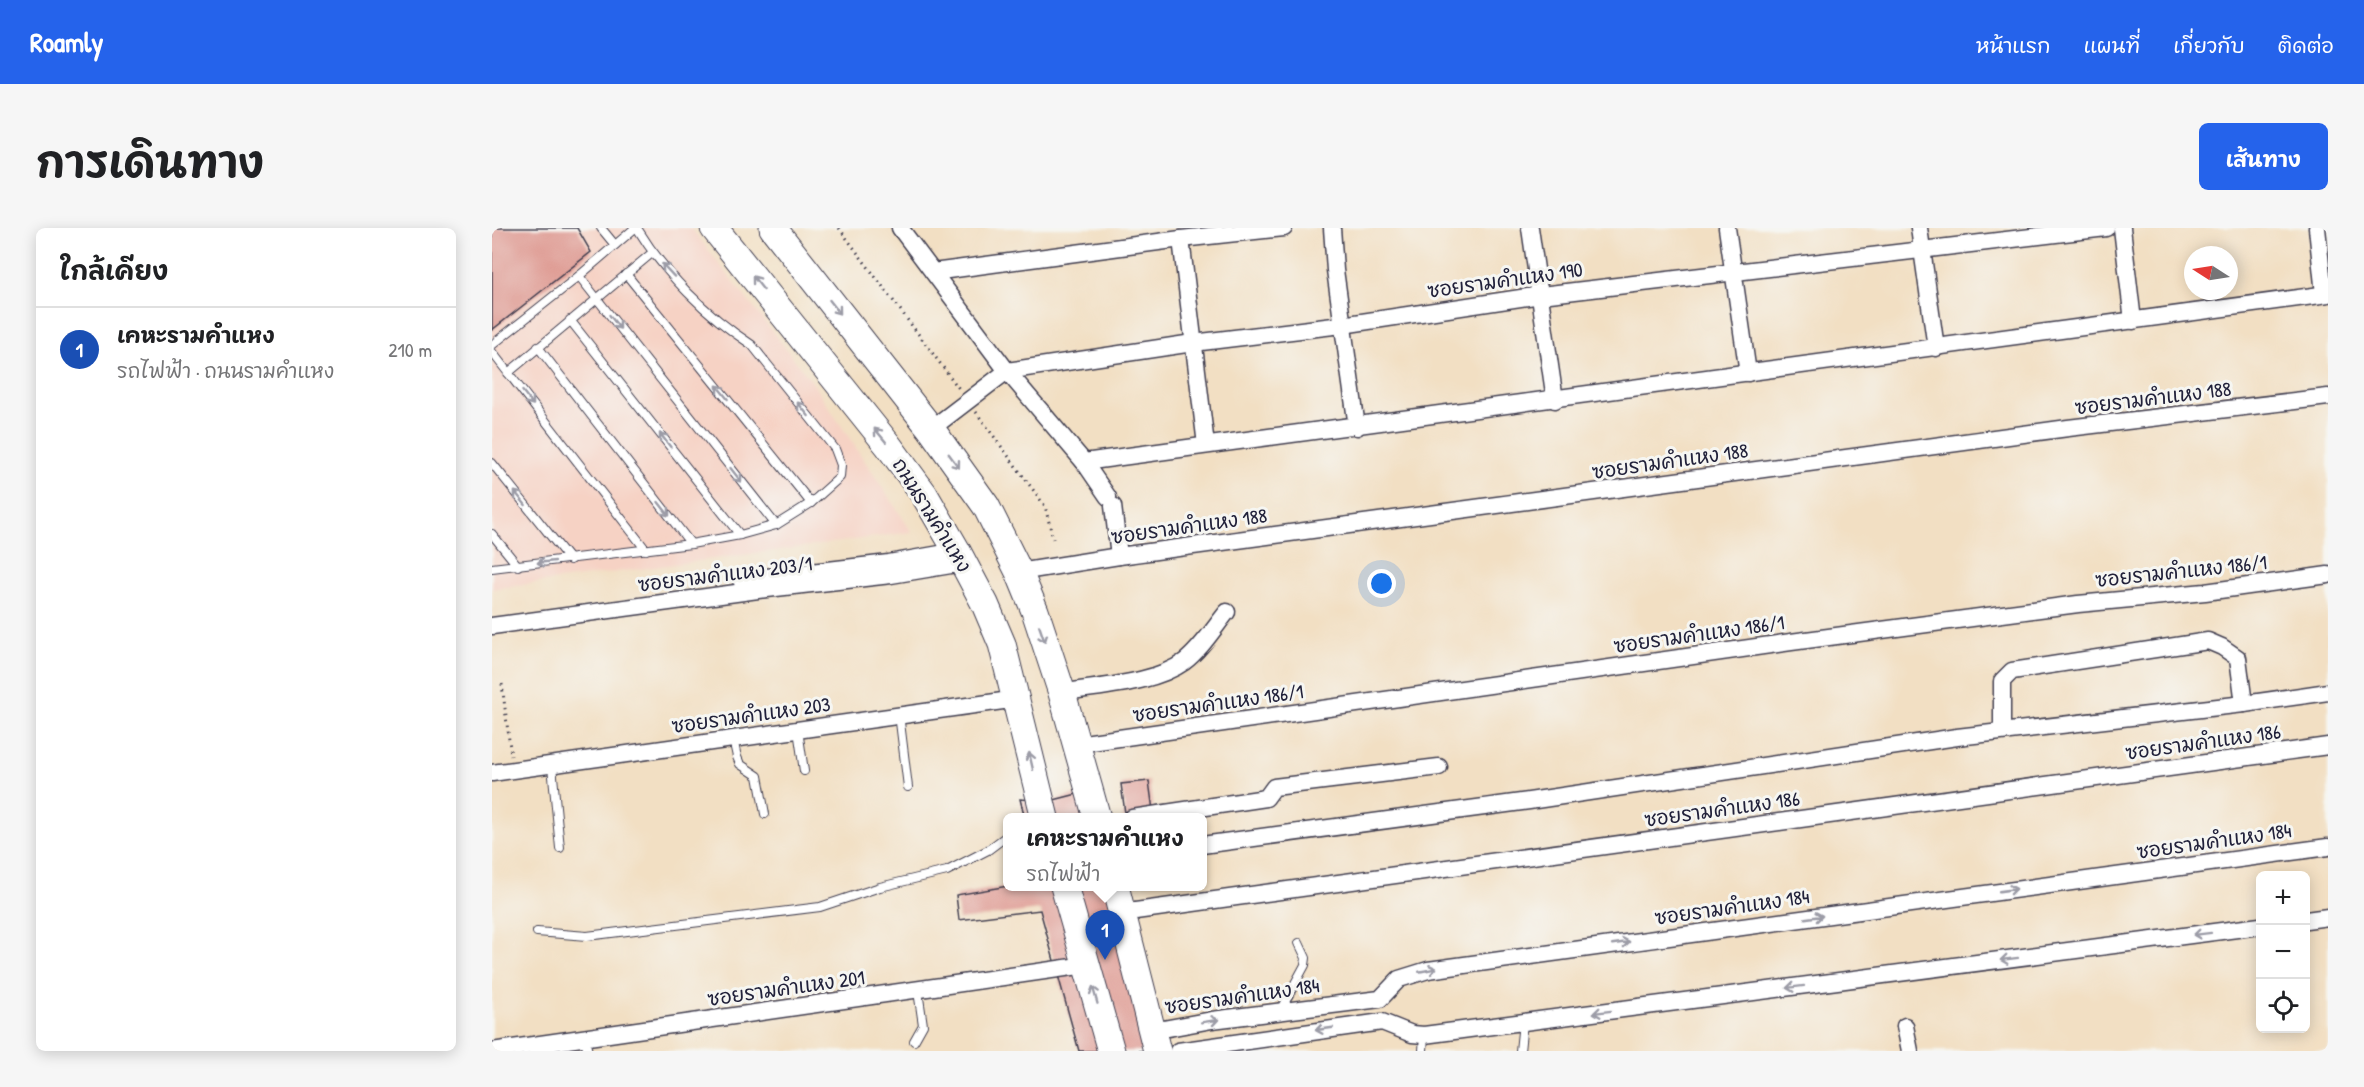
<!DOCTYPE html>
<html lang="th">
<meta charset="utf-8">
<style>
body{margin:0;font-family:"Patrick Hand","Playpen Sans Thai",sans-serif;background:#f6f6f6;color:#202124}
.controls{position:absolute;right:18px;bottom:18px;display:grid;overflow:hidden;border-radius:9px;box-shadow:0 3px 15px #0003}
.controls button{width:54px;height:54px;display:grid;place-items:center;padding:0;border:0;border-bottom:2px solid #e0e0e0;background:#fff;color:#202124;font:30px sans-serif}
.compass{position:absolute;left:1692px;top:18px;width:54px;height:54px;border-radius:50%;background:#fff;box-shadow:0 3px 15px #0003;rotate:282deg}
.you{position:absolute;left:890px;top:356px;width:21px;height:21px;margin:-15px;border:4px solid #fff;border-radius:50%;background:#1a73e8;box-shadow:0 0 0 9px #1a73e833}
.badge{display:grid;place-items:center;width:39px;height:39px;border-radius:50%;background:#2563eb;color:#fff;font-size:20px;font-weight:700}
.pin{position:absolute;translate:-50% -50px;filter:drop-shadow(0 2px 3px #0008)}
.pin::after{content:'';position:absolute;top:32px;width:21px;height:18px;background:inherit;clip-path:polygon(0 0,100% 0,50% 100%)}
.popup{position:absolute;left:511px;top:585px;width:204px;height:78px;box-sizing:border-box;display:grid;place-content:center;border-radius:9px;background:#fff;filter:drop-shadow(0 2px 4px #0005);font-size:20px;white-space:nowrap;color:#757577}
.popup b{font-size:22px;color:#202124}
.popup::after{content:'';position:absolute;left:50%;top:100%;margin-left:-12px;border:12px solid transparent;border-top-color:#fff}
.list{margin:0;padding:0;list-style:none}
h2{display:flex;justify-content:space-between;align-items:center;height:78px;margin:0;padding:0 24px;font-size:26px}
h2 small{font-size:20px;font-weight:400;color:#757577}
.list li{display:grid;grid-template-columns:39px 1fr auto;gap:18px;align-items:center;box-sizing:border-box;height:84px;padding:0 24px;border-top:2px solid #e0e0e0}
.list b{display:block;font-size:22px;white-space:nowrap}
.list p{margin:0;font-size:20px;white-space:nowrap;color:#757577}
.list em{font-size:20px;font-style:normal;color:#757577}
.icon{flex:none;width:33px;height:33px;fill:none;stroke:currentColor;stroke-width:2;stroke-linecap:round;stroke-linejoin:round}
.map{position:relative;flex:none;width:1836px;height:823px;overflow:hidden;border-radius:9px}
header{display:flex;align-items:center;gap:36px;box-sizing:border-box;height:84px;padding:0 30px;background:#2563eb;color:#fff}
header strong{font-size:28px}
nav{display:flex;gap:33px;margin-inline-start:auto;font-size:21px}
.intro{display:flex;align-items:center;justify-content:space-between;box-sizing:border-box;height:144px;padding:0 36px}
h1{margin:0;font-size:42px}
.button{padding:15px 27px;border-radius:9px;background:#2563eb;color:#fff;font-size:21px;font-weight:700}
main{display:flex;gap:36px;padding:0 36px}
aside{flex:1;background:#fff;border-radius:9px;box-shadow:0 3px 15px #0003}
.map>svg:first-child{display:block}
</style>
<header>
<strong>Roamly</strong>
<nav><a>หน้าแรก</a><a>แผนที่</a><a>เกี่ยวกับ</a><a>ติดต่อ</a></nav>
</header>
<div class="intro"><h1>การเดินทาง</h1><a class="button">เส้นทาง</a></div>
<main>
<aside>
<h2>ใกล้เคียง<small></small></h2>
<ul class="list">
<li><span class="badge" style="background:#1a4fb4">1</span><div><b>เคหะรามคำแหง</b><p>รถไฟฟ้า · ถนนรามคำแหง</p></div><em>210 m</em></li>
</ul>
</aside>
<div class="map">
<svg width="1836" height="823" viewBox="0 0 1836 823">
<rect width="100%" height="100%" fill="#f6f6f2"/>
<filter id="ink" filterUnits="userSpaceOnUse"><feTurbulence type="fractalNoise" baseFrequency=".0167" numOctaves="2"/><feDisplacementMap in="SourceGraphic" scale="12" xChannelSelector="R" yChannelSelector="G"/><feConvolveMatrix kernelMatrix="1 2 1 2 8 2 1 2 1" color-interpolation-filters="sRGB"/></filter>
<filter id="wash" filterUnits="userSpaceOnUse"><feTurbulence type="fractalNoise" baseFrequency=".008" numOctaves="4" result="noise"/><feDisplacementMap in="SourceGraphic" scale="24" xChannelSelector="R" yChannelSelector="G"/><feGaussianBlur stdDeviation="1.35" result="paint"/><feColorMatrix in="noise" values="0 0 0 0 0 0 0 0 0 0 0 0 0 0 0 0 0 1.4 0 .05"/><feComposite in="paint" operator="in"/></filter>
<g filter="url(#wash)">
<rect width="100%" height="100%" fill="#f2dfc3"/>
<polygon fill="#f6d2c4" points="0,0 199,0 320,154 420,304 0,361"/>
<g id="blocks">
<g fill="#de9890">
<polygon points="0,0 85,0 99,24 0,102"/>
<polygon points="657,553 662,590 630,590 633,585 629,556"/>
<polygon points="593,564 599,590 533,590 528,571 558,573"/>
<polygon points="516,658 626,658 669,823 587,823 548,682 467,692 464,667"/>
</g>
</g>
</g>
<g filter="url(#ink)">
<use href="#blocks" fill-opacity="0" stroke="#413e4f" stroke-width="1.5"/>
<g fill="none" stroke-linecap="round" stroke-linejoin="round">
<g stroke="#413e4f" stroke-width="10">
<g id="lane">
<polyline points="109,0 123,17"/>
<polyline points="134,46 319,275"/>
<polyline points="87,48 284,297"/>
<polyline points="78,92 248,307"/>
<polyline points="0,117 87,48 143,0"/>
<polyline points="46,119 199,316"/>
<polyline points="0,124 154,322"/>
<polyline points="16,145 160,25"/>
<polyline points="0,235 78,332"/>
<polyline points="0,306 26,338"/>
<path d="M 0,340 L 199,316 L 248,307 L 284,297 L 319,275 L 348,249 L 349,237 L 343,221 L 260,117 C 214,87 173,46 145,0"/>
<polyline points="407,486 416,559"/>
<polyline points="306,502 312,543"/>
<polyline points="241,511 245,529 248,536 266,548 273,586"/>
<polyline points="60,538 68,620"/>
<polyline points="45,704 95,708 328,679 388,659 455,643 496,622 516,607"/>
<polyline points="788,783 813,737 814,730 807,715"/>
<polyline points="92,809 96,823"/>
<polyline points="422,813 431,797 426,763"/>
<polyline points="931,823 932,807"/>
<polyline points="1028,823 1031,794"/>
</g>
</g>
<g stroke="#413e4f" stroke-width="19">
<g id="street">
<polyline points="408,0 515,143 592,234 616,269"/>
<polyline points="840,0 843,42 865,199"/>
<polyline points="1038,0 1063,172"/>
<polyline points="1235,0 1256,145"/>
<polyline points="1427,0 1444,120"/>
<polyline points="1630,0 1641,93"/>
<polyline points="1825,0 1832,66"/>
<polyline points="689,11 714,217"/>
<polyline points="441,44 689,11 792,0"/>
<polyline points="439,201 515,143 701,115 850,97 1049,67 1614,0"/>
<polyline points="592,234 1836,66"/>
<polyline points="621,278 627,328"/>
<polyline points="527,344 627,328 1576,200 1836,169"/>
<polyline points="249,352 397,335 465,323"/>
<polyline points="0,398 266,362 399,347 471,335"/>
<path d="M 570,465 C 607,458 661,456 692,434 C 709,421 722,400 735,384"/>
<polyline points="1510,502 1510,453 1520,443 1716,413 1730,419 1746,430 1752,476"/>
<polyline points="585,516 1299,414 1586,376 1713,364 1836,347"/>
<polyline points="0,545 525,471"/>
<polyline points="640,590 774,570 782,559 947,539"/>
<polyline points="710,617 1037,573 1465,509 1752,476 1836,464"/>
<polyline points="629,685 1836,518"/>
<polyline points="1814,692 1836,689"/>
<polyline points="1413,798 1418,823"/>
<polyline points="660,803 720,792 888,771 907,751 936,742 1836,619"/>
<polyline points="0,823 594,737"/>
<polyline points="686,823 890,794 920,806 932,807 1768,698"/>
</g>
</g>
<g stroke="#413e4f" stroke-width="29">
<g id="primary">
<polyline points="222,0 396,217 432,266 465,323 493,376 510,416 553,590"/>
<polyline points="281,0 439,201 494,278 527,344 543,383 570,465 605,590"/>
<polyline points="572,658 619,823"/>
<polyline points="623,658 665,823"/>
</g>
</g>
<g stroke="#413e4f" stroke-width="3" stroke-dasharray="1.5 4.5" stroke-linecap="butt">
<polyline points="347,0 468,162"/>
<polyline points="484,184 553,278 561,311"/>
<polyline points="10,456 19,528"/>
</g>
<use href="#lane" stroke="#fff" stroke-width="8"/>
<use href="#street" stroke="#fff" stroke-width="16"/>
<use href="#primary" stroke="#fff" stroke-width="27"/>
</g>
<defs><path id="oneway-shaft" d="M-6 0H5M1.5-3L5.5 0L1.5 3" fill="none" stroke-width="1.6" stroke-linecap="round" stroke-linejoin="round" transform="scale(1.5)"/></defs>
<g stroke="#9c9ca7">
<use href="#oneway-shaft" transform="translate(176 42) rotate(-133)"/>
<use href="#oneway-shaft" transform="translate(266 55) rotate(-128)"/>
<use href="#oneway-shaft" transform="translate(343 79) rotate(52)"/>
<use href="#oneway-shaft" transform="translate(123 94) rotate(52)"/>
<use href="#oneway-shaft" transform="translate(230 164) rotate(-129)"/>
<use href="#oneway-shaft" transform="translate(36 170) rotate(52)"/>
<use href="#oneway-shaft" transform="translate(311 181) rotate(-129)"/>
<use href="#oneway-shaft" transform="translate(388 207) rotate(-130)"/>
<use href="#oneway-shaft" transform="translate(173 212) rotate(-128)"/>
<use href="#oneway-shaft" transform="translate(462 233) rotate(54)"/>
<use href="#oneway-shaft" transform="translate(244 247) rotate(52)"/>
<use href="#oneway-shaft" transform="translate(28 270) rotate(-129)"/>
<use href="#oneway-shaft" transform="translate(172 281) rotate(52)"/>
<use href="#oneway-shaft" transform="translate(54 334) rotate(174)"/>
<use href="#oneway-shaft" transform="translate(550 406) rotate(71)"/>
<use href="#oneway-shaft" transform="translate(539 533) rotate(-103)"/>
<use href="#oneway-shaft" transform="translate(1516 662) rotate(-8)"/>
<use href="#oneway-shaft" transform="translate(1322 689) rotate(-8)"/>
<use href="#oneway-shaft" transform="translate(1710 706) rotate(173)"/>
<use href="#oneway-shaft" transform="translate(1129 715) rotate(-8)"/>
<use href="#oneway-shaft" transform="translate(1517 731) rotate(173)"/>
<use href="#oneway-shaft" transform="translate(936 742) rotate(-11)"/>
<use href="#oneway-shaft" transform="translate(1303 759) rotate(173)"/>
<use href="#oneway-shaft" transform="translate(603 767) rotate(-106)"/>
<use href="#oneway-shaft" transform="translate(1110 784) rotate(173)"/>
<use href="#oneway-shaft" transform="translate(718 793) rotate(-9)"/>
<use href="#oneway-shaft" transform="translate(832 801) rotate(172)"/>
</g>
</g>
<g text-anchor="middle" stroke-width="6" stroke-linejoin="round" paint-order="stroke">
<g font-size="20" fill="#22223b" stroke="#f6f6f2">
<text transform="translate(1013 52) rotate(-8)" y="7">ซอยรามคำแหง 190</text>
<text transform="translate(1661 170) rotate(-7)" y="7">ซอยรามคำแหง 188</text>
<text transform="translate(1178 233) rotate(-8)" y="7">ซอยรามคำแหง 188</text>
<text transform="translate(440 287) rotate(58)" y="7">ถนนรามคำแหง</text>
<text transform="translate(697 298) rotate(-8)" y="7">ซอยรามคำแหง 188</text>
<text transform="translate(1689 343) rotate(-6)" y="7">ซอยรามคำแหง 186/1</text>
<text transform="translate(233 346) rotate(-7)" y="7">ซอยรามคำแหง 203/1</text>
<text transform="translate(1207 406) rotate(-8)" y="7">ซอยรามคำแหง 186/1</text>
<text transform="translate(726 475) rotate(-8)" y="7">ซอยรามคำแหง 186/1</text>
<text transform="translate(259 487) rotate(-8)" y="7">ซอยรามคำแหง 203</text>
<text transform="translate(1711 514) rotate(-8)" y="7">ซอยรามคำแหง 186</text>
<text transform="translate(1230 581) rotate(-8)" y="7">ซอยรามคำแหง 186</text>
<text transform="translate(1722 613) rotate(-8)" y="7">ซอยรามคำแหง 184</text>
<text transform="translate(1240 679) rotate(-8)" y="7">ซอยรามคำแหง 184</text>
<text transform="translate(294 760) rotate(-8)" y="7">ซอยรามคำแหง 201</text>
<text transform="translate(750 768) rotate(-8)" y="7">ซอยรามคำแหง 184</text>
</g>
</g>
</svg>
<div class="controls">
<button>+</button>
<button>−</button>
<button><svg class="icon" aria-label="locate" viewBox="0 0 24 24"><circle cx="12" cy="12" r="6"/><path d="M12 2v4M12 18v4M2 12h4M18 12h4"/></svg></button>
</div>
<svg class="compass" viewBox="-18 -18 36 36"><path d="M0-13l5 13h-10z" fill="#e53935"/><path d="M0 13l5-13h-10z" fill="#757577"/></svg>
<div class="you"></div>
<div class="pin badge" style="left:613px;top:732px;background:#1a4fb4">1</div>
<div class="popup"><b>เคหะรามคำแหง</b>รถไฟฟ้า</div>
</div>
</main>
